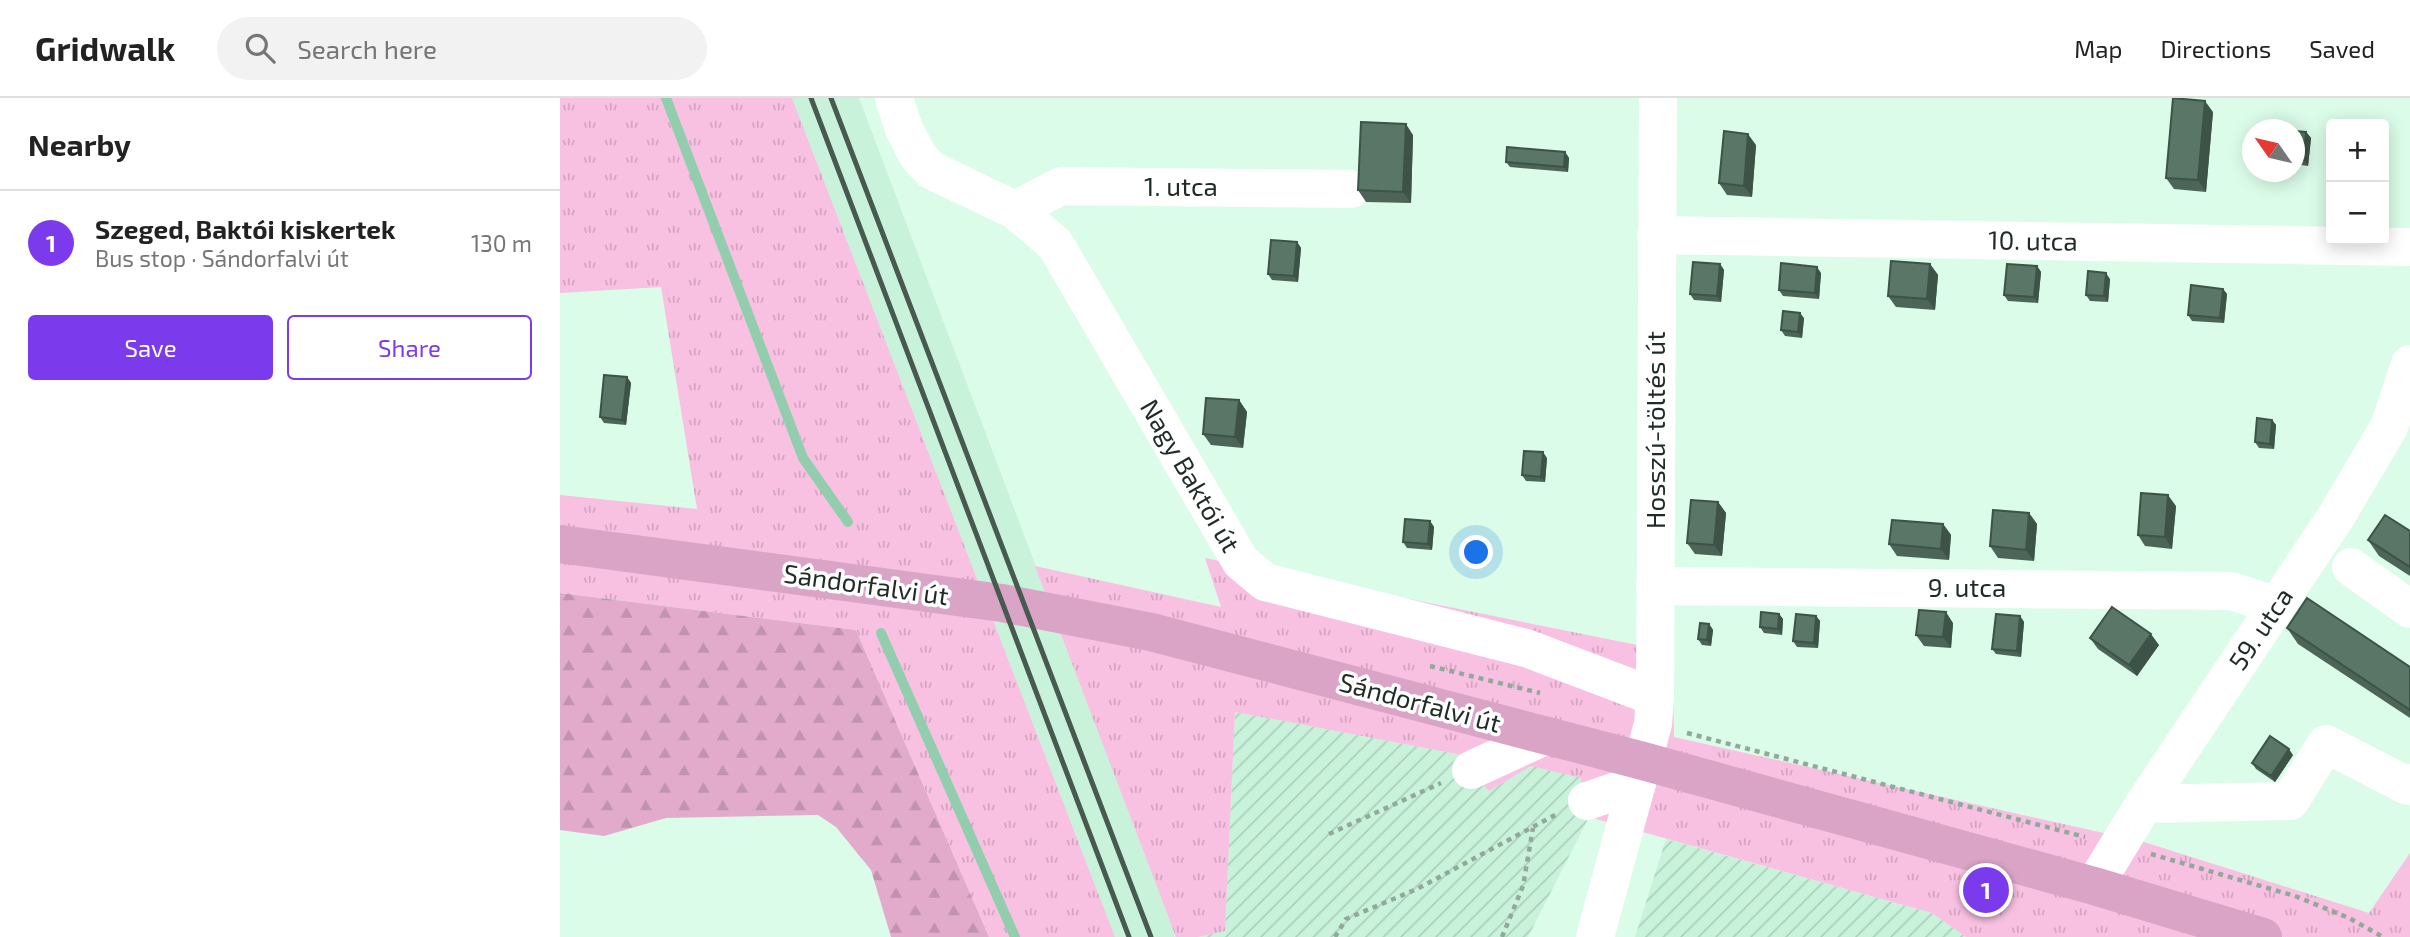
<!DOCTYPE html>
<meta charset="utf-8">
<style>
body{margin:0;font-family:"Exo 2",sans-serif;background:#f2f2f2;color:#222}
.controls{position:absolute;right:21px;top:21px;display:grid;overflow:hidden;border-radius:7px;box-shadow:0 4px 18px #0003}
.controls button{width:63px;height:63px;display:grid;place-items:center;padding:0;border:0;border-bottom:2px solid #e0e0e0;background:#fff;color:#222;font:35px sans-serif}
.compass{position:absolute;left:1682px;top:21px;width:63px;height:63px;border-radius:50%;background:#fff;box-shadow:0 4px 18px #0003;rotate:304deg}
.you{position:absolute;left:917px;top:455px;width:24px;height:24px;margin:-18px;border:5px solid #fff;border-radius:50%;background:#1a73e8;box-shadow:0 0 0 10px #1a73e833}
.badge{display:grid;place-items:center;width:46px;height:46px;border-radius:50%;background:#7c3aed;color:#fff;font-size:23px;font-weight:700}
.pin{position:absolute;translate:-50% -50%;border:4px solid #fff;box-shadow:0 2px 7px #0006}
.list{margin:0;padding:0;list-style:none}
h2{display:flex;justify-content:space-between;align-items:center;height:91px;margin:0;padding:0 28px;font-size:30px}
h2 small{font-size:23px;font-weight:400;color:#767676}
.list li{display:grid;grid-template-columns:46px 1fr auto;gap:21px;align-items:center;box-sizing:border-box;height:105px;padding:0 28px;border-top:2px solid #e0e0e0}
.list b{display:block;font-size:26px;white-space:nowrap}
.list p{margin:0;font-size:23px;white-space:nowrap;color:#767676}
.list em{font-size:23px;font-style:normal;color:#767676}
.actions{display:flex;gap:14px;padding:21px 28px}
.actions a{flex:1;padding:16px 0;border:2px solid #7c3aed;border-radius:7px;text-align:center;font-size:24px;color:#7c3aed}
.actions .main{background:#7c3aed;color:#fff}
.icon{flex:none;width:38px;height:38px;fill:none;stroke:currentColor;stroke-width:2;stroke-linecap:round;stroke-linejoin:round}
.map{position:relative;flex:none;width:1850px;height:839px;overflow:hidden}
header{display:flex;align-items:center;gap:42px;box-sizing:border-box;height:98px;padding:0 35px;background:#fff;border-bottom:2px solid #e0e0e0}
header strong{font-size:33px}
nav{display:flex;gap:38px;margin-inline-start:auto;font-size:24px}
.search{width:490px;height:63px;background:#f2f2f2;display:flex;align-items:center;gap:18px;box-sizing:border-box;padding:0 24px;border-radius:38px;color:#767676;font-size:26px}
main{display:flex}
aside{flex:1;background:#fff}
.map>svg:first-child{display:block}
</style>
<header>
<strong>Gridwalk</strong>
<div class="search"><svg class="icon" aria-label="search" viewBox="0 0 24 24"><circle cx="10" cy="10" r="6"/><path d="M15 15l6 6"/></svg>Search here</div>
<nav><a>Map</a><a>Directions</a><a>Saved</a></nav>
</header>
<main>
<aside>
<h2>Nearby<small></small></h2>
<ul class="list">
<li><span class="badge">1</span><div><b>Szeged, Baktói kiskertek</b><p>Bus stop · Sándorfalvi út</p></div><em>130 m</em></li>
</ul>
<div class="actions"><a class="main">Save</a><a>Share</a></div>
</aside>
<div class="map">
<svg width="1850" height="839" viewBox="0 0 1850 839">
<defs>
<pattern id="industrial-furrows" width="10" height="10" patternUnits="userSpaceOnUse" patternTransform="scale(1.75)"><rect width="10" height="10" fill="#c9f2db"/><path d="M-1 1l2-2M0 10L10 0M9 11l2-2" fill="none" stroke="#acd0bc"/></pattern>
<pattern id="grass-tufts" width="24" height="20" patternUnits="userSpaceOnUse" patternTransform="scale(1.75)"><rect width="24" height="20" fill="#f8c0e1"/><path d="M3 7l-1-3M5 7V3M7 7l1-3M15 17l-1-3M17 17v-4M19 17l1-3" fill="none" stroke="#d4a5c1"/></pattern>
<pattern id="forest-firs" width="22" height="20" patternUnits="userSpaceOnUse" patternTransform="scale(1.75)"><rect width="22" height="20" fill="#e2abcc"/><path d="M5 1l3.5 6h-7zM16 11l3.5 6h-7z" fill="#c193af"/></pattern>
</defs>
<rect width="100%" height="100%" fill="#dbfce9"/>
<polygon fill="#c9f2db" points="232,0 299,0 616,839 555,839"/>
<g fill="url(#industrial-furrows)">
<polygon points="675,614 897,656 929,693 971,668 1022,680 1029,719 968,839 638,839 665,833"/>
<polygon points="1106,741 1372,815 1406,839 1075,839"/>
</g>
<g fill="url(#grass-tufts)">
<polygon points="0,0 232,0 555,839 429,839 296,532 0,495 0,397 137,411 101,189 0,195"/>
<polygon points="645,460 1112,554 1114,639 1584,744 1809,815 1850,755 1850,839 1406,839 1372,815 1029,719 1021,680 971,668 929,693 897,656 675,614 665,833 638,839 616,839 475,468 661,509"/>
</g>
<polygon fill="url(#forest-firs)" points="0,495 296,532 429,839 331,839 311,772 276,729 258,717 106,720 44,738 0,732"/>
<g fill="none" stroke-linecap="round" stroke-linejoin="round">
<g stroke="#92cead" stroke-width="10">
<polyline points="106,0 243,360 288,424"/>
<polyline points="321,535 455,839"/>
</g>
<g stroke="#90a99b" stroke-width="4.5" stroke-dasharray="5 5" stroke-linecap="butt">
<polyline points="870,568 980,595"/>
<polyline points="1127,635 1525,739"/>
<polyline points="769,736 881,685"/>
<polyline points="1591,756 1735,798 1789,820 1823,839"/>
<polyline points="775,839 786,821 857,791 997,716"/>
<polyline points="942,839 963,788 973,730"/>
</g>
<g stroke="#fff" stroke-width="38">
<polyline points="334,0 344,31 358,58 371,72 455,112 495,146 681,464 705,484 966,550 1095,599"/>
<polyline points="455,112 501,88 791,91"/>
<polyline points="1096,137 1850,149"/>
<polyline points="1791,469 1850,511"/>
<polyline points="1095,488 1672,493 1716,508"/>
<polyline points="911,672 985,638"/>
<polyline points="1027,703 1077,686"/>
<polyline points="1584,706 1730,703 1766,646 1848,688 1850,685"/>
<polyline points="1534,788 1584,706 1777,417 1829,329 1850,266"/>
<polyline points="1035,839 1093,626 1095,599 1098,0"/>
</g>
<polyline stroke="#d9a4c6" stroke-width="38" points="0,446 442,505 591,534 1083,663 1534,788 1703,839"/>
<g stroke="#48594f" stroke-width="5">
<polyline points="251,0 569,839"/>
<polyline points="271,0 591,839"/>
</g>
</g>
<g fill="#4d6558">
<polygon points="1653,14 1646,94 1614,91 1606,80"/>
<polygon points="1734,33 1746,34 1751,40 1748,68 1734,66"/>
<polygon points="853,37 851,105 806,104 798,92"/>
<polygon points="1196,47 1192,99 1167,97 1159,85"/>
<polygon points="1005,54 1009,60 1008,74 950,69 946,64"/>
<polygon points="737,144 741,150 738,184 712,182 708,176"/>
<polygon points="1160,166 1164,172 1161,204 1134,202 1130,196"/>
<polygon points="1370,166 1378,177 1375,212 1336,209 1328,198"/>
<polygon points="1477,168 1481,174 1478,205 1448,203 1444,197"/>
<polygon points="1261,175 1259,201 1223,198 1219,192"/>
<polygon points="1550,181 1548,204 1530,203 1526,197"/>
<polygon points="1663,191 1667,196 1664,225 1632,223 1628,217"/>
<polygon points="1244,220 1242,240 1225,238 1221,232"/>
<polygon points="67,279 71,285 66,327 44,325 40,319"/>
<polygon points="679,302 687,314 683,350 651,347 643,336"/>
<polygon points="1712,322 1716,327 1714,351 1699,350 1695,344"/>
<polygon points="987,360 985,384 966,383 962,377"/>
<polygon points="1158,404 1166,415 1162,458 1135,456 1127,445"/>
<polygon points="1616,408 1612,451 1585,448 1578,437"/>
<polygon points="1469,415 1477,426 1474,463 1438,460 1430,448"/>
<polygon points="870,423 874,429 872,452 847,450 843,444"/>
<polygon points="1383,426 1391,437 1389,462 1337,458 1329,446"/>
<polygon points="1850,433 1850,478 1819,458 1808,442"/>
<polygon points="1219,516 1223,521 1222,537 1204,535 1200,529"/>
<polygon points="1256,518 1260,523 1258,550 1237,549 1233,543"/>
<polygon points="1460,518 1464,524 1461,559 1436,556 1432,551"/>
<polygon points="1393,525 1391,550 1364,548 1356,537"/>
<polygon points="1149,526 1153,532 1151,548 1142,547 1138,541"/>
<polygon points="1727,530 1850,569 1850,620 1738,546"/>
<polygon points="1530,540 1599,547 1577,578 1538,551"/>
<polygon points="1733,657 1715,684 1696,671 1692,665"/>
</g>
<g fill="#3e5347">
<polygon points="1645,3 1653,14 1646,94 1638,82"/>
<polygon points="846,26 853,37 851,105 843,94"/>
<polygon points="1746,34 1751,40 1748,68 1744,62"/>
<polygon points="1188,36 1196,47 1192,99 1184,88"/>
<polygon points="1005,54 1009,60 1008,74 1004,69"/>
<polygon points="737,144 741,150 738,184 734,178"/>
<polygon points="1160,166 1164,172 1161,204 1157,198"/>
<polygon points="1370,166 1378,177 1375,212 1367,201"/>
<polygon points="1477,168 1481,174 1478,205 1474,199"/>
<polygon points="1257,169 1261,175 1259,201 1255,195"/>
<polygon points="1546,175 1550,181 1548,204 1544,198"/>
<polygon points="1663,191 1667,196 1664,225 1660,220"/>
<polygon points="1240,215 1244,220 1242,240 1238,234"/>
<polygon points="67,279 71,285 66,327 62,322"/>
<polygon points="679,302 687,314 683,350 675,339"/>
<polygon points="1712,322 1716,327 1714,351 1710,346"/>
<polygon points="983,354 987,360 985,384 981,379"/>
<polygon points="1608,397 1616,408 1612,451 1605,439"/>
<polygon points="1158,404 1166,415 1162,458 1154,447"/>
<polygon points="1469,415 1477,426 1474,463 1466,452"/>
<polygon points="870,423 874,429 872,452 868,446"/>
<polygon points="1383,426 1391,437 1389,462 1381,451"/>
<polygon points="1386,514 1393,525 1391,550 1383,539"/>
<polygon points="1219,516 1223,521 1222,537 1218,531"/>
<polygon points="1256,518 1260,523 1258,550 1254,545"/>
<polygon points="1460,518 1464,524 1461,559 1457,553"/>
<polygon points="1149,526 1153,532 1151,548 1147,542"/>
<polygon points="1591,536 1599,547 1577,578 1569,567"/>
<polygon points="1729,651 1733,657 1715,684 1711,678"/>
</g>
<g fill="#597666" stroke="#3e5347" stroke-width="2">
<polygon points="1613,0 1645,3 1638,82 1606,80"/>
<polygon points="801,24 846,26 843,94 798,92"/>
<polygon points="1164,33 1188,36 1184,88 1159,85"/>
<polygon points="1734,33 1746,34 1744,62 1734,61"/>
<polygon points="947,49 1005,54 1004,69 946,64"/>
<polygon points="711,142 737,144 734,178 708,176"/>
<polygon points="1331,163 1370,166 1367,201 1328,198"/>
<polygon points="1133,164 1160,166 1157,198 1130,196"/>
<polygon points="1221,165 1257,169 1255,195 1219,192"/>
<polygon points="1447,166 1477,168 1474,199 1444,197"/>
<polygon points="1528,173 1546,175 1544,198 1526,197"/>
<polygon points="1631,187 1663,191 1660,220 1628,217"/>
<polygon points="1223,213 1240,215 1238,234 1221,232"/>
<polygon points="44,277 67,279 62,322 40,319"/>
<polygon points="646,300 679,302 675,339 643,336"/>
<polygon points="1697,320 1712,322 1710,346 1695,344"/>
<polygon points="964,353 983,354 981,379 962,377"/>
<polygon points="1581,395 1608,397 1605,439 1578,437"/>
<polygon points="1131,402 1158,404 1154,447 1127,445"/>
<polygon points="1433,412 1469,415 1466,452 1430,448"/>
<polygon points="1825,417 1850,433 1850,469 1808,442"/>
<polygon points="845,421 870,423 868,446 843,444"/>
<polygon points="1332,422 1383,426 1381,451 1329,446"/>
<polygon points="1747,500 1850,569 1850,612 1727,530"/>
<polygon points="1552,509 1591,536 1569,567 1530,540"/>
<polygon points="1359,512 1386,514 1383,539 1356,537"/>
<polygon points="1201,514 1219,516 1218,531 1200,529"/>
<polygon points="1236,516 1256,518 1254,545 1233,543"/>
<polygon points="1436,516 1460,518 1457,553 1432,551"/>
<polygon points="1140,525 1149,526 1147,542 1138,541"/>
<polygon points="1710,638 1729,651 1711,678 1692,665"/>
</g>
<g text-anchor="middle" stroke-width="7" stroke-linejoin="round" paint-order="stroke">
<g font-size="26" fill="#1f2b24" stroke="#fff">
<text x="621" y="98">1. utca</text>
<text transform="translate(1473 143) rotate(1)" y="9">10. utca</text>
<text transform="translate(1096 332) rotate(-90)" y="9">Hosszú-töltés út</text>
<text transform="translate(630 378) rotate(60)" y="9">Nagy Baktói út</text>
<text transform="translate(306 487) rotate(8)" y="9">Sándorfalvi út</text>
<text x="1407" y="499">9. utca</text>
<text transform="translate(1701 531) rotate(-56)" y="9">59. utca</text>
<text transform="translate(860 605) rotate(15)" y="9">Sándorfalvi út</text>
</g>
</g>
</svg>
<div class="controls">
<button>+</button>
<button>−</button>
</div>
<svg class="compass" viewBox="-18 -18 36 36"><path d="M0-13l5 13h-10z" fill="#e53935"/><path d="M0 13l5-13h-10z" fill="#767676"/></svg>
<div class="you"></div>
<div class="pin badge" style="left:1426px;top:792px">1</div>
</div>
</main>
